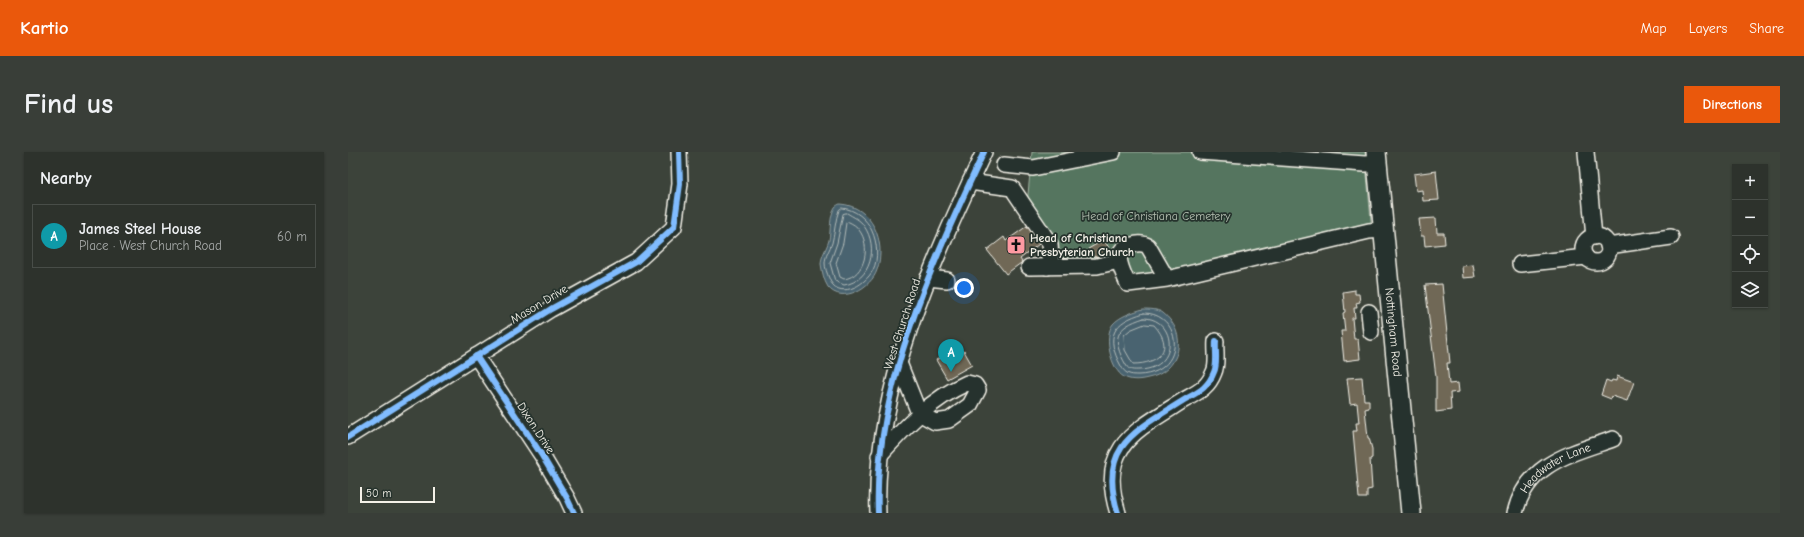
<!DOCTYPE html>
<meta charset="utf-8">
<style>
body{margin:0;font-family:"Comic Neue",sans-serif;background:#393e38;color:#f1f3f6}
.controls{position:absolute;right:12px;top:12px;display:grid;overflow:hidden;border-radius:0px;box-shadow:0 1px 3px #0004}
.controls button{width:36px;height:36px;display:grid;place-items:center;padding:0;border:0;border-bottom:1px solid #484d48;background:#2d322c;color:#f1f3f6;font:20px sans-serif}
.scale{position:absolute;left:12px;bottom:10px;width:75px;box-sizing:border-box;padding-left:4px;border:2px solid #f4f1e8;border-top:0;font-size:11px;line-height:14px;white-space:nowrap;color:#f4f1e8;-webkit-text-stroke:3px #26332d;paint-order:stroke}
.you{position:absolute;left:616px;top:136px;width:14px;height:14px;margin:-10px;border:3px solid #fff;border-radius:50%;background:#1a73e8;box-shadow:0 0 0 6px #1a73e833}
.badge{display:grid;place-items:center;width:26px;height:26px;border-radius:50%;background:#ea580c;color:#fff;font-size:13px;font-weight:700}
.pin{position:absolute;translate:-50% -33px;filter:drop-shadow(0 1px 2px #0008)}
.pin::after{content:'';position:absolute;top:21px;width:14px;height:12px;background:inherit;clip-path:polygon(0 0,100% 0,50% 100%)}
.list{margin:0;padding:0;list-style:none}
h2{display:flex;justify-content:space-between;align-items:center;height:52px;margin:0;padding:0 16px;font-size:17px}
h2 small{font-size:13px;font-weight:400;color:#a7aaa9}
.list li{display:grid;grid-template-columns:26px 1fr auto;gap:12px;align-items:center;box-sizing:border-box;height:64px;margin:0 8px 8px;padding:0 8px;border:1px solid #484d48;border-radius:0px}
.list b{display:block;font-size:15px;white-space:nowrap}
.list p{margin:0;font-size:13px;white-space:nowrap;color:#a7aaa9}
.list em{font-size:13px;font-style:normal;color:#a7aaa9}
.icon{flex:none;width:22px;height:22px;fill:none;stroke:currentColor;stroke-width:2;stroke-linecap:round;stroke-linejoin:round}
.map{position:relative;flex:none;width:1432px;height:361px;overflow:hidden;border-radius:0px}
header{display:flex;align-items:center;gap:24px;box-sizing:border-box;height:56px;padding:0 20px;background:#ea580c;color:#fff}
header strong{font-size:19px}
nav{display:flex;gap:22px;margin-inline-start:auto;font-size:14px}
.intro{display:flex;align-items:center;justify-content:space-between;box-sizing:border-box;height:96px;padding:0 24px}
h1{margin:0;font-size:28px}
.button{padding:10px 18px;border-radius:0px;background:#ea580c;color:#fff;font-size:14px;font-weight:700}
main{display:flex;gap:24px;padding:0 24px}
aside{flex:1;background:#2d322c;border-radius:0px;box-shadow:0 1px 3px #0004}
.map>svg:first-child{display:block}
</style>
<header>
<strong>Kartio</strong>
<nav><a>Map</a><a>Layers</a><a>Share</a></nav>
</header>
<div class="intro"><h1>Find us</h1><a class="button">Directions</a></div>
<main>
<aside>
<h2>Nearby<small></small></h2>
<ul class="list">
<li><span class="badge" style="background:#0f9aa8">A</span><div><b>James Steel House</b><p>Place · West Church Road</p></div><em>60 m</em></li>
</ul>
</aside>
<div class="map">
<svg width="1432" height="361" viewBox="0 0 1432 361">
<rect width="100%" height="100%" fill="#3c433a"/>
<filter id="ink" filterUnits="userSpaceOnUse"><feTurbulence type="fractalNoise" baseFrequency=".025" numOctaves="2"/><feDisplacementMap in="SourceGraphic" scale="8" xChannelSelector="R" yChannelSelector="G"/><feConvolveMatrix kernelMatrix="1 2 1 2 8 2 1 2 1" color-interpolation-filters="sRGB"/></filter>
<g filter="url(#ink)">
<polygon fill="#54755e" stroke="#a4b3a3" points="684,0 1017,0 1024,81 774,138 767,114 725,119 679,53"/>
<g fill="#4a646f" stroke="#8e9c9f">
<path d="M 492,52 C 524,54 539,90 529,118 C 524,135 494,153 480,135 C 476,129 474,119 473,112 C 473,104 479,96 481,88 C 483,78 481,65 487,55 C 488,54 491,52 492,52 Z"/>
<path d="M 795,157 C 801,157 810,157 815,161 C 841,181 833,220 800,226 C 792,228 784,229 776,225 C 763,218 755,184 765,172 C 772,164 785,160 795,157 Z"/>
</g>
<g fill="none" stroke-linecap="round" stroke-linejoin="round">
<g stroke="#b0b9b8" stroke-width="1">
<path d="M 494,56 C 507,57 519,67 524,79 C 529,90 531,106 525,118 C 517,134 489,149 481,126 C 479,121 477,116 477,111 C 477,104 482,97 484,91 C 487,80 487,68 491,58 Z"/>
<path d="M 499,61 C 505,65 513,68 516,74 C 531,95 523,129 496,133 L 487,129 L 482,111 L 489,91 L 495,62 Z"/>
<path d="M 501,70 C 505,72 509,74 511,78 C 523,93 518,124 496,127 L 492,125 L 488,111 L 495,91 L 498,71 Z"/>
<path d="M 796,161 C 835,161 840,222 790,223 C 782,223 777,222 773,214 C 757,185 764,170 796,161 Z"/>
<path d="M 796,166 C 828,166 833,217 791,218 C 786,218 781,219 778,213 C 763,187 767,175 796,166 Z"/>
<path d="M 797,172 L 806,173 C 827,196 812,212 785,212 L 777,198 L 776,183 L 782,178 Z"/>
</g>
</g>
<g fill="#6f6857" stroke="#f4f1e8">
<polygon points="1088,19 1091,48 1075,49 1074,38 1068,39 1066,22"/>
<polygon points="1088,66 1089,81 1096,81 1097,92 1077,94 1076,84 1073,84 1071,67"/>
<polygon points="679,74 691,92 672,107 674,110 673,111 658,122 639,98 656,85 658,89"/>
<polygon points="756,88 761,96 757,98 760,102 746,105 740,97"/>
<polygon points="1125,113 1127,125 1115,126 1114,114"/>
<polygon points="1094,132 1102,211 1099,211 1101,232 1110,231 1111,240 1102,241 1103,258 1088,260 1088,225 1077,133"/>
<polygon points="1007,138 1007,142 1011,142 1012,150 1008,151 1009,156 1006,156 1007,166 1004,166 1006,187 1010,187 1012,207 996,209 993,179 997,179 995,161 997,160 995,140"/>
<polygon points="603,199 607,205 616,199 624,213 599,227 588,208"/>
<polygon points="1269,224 1286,230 1279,249 1264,244 1263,247 1253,243 1258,228 1263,230 1264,228 1268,229"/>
<polygon points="1014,225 1016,248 1021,248 1021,256 1017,257 1020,286 1021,286 1024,297 1024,306 1022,307 1024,337 1019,338 1019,346 1011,346 1005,279 1009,279 1008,271 1011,271 1009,251 1002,252 999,226"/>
</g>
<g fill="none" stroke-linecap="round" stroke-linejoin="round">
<g stroke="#f4f1e8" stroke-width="18">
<g id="minor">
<polyline points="852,0 1017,12 1029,11"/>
<polyline points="1238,0 1246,85"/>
<polyline points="656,13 685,16 765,0"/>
<polyline points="622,30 664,36 702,92 703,104 699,115"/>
<circle cx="1248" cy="97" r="13"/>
<polyline points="1260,94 1323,85"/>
<polyline points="1172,112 1238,105"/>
<polyline points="681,115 749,114 771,109"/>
<polyline points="580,126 599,128"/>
<path d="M 819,127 L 780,132 C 774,118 762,98 784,93 C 790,91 795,91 800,94 L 819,127 L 1021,79 L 1035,78"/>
<polyline points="1021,160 1023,180"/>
<polyline points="128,204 193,302 219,346 226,361"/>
<polyline points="0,285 203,157 288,110 326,75 332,32 331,0"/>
<path d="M 531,304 C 557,275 583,247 619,231 L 627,233 L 630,238 L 622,253 L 601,268 L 587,270 L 571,261 L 551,211"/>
<path d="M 530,361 C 525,239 585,109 636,0"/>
<path d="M 770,361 C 749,295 787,279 836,248 C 850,240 860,236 866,220 C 870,212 867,198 868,189"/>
<path id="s1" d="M 1167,361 C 1179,311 1222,302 1265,287"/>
</g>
</g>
<g stroke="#f4f1e8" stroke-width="22">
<g id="major">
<path id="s2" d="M 1028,0 L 1063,361"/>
</g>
</g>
<use href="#minor" stroke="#26332d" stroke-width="15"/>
<use href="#major" stroke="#26332d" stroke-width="19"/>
<g stroke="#26332d" stroke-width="8">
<g id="cycleway">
<polyline points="128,204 193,302 219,346 226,361"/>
<polyline points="0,285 203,157 288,110 326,75 332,32 331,0"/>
<path d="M 530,361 C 525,239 585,109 636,0"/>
<path d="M 770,361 C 749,295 787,279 836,248 C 850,240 860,236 866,220 C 870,212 867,198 868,189"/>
</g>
</g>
<use href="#cycleway" stroke="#80bcff" stroke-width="6"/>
</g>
</g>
<defs>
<g id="church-square" transform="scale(1)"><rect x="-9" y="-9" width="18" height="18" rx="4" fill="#ff9aa2" stroke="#26332d"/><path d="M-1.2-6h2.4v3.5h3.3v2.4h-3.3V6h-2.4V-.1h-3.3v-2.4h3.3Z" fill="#111"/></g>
</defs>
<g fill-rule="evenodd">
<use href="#church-square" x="668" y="93"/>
</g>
<g text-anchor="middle" stroke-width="3.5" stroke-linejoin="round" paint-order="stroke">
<g font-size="12" fill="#b4bfb1" stroke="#26332d">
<text x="808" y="68">Head of Christiana Cemetery</text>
</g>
<g font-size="12" font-weight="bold" fill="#f4f1e8" stroke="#26332d" text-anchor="start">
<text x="682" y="90">Head of Christiana<tspan x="682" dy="14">Presbyterian Church</tspan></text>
</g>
<g font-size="12" fill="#f4f1e8" stroke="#26332d">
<text transform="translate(191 152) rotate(-31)" y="4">Mason Drive</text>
<text transform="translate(554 172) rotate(-72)" y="4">West Church Road</text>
<text dy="4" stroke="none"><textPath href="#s2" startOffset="181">Nottingham Road</textPath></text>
<text transform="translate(188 276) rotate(57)" y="4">Dixon Drive</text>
<text dy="4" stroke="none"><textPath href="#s1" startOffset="64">Headwater Lane</textPath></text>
</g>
</g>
</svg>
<div class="controls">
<button>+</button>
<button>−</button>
<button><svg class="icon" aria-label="locate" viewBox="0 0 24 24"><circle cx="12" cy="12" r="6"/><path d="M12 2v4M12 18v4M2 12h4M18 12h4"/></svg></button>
<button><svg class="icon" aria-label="layers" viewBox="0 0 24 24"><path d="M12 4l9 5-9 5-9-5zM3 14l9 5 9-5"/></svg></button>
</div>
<div class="scale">50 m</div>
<div class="you"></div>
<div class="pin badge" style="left:603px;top:220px;background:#0f9aa8">A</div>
</div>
</main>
